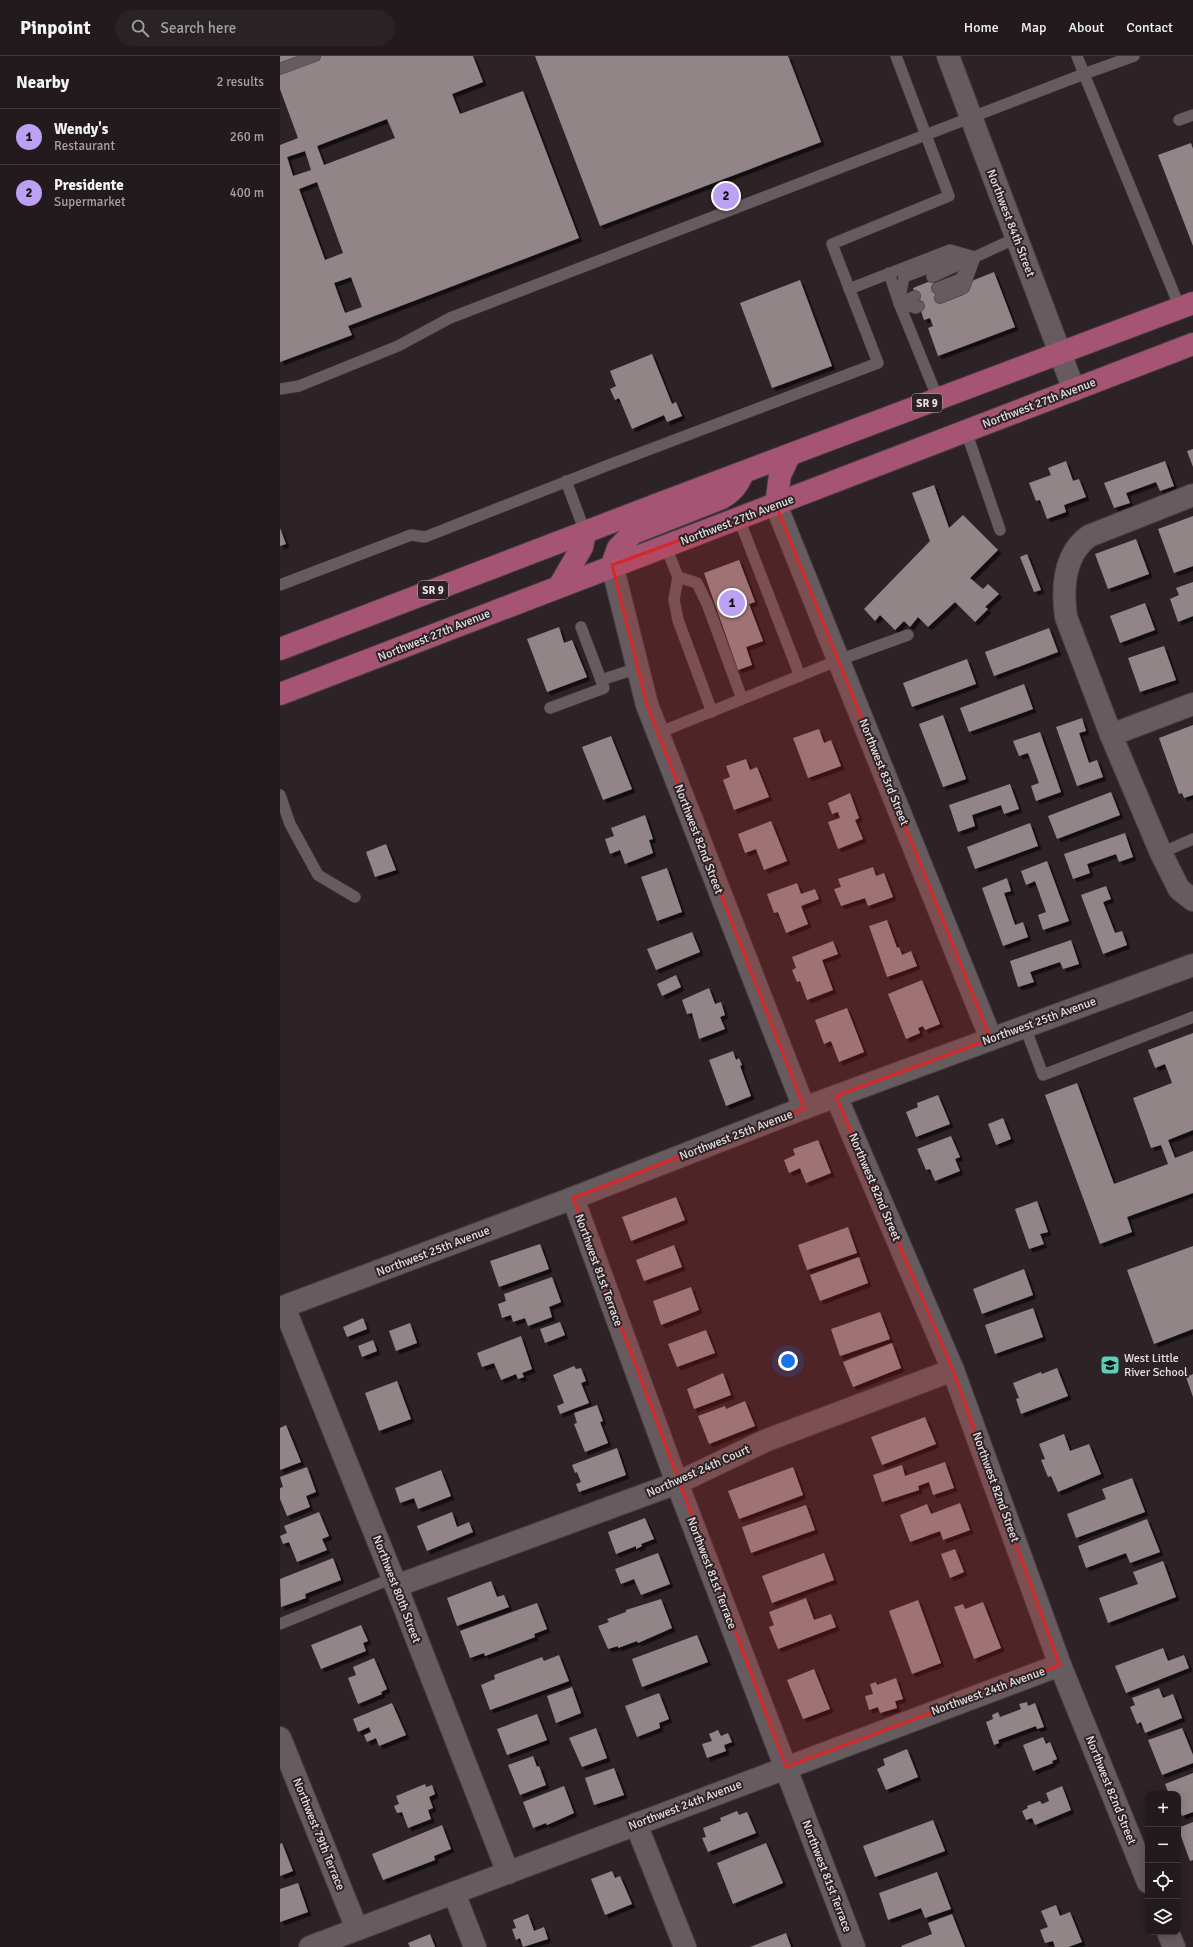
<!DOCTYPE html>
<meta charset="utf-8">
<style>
body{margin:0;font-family:Signika,sans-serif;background:#2a2325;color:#f1f3f6}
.controls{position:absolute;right:12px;bottom:12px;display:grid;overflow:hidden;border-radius:8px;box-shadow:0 2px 10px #0003}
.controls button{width:36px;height:36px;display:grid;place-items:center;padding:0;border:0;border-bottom:1px solid #3f383b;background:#221a1c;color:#f1f3f6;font:20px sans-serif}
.you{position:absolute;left:508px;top:1305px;width:14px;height:14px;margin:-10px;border:3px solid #fff;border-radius:50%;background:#1a73e8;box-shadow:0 0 0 6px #1a73e833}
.badge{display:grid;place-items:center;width:26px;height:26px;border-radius:50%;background:#bca0f2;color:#111;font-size:13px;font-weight:700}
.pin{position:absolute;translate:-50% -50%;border:2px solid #fff;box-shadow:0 1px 4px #0006}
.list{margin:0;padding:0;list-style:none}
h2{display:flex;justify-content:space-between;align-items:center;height:52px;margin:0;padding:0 16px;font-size:17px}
h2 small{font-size:13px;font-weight:400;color:#a2a1a3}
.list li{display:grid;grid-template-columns:26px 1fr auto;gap:12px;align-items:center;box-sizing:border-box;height:56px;padding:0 16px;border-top:1px solid #3f383b}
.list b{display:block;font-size:15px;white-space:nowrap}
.list p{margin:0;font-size:13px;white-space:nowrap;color:#a2a1a3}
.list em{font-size:13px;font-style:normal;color:#a2a1a3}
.icon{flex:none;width:22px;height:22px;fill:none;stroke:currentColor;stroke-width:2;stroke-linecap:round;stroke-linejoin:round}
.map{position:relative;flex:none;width:913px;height:1891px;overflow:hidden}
header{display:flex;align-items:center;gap:24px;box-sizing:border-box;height:56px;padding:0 20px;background:#221a1c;border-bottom:1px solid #3f383b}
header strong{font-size:19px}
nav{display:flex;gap:22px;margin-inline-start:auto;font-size:14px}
.search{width:280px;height:36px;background:#2a2325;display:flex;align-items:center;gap:10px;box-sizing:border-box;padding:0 14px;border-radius:22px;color:#a2a1a3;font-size:15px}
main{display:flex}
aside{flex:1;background:#221a1c}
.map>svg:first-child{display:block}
</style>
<header>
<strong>Pinpoint</strong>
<div class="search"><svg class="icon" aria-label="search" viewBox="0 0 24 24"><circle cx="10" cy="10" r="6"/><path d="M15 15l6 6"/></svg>Search here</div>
<nav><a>Home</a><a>Map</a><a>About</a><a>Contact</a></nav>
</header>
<main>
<aside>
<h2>Nearby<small>2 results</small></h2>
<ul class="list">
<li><span class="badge">1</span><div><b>Wendy's</b><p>Restaurant</p></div><em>260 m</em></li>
<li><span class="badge">2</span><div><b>Presidente</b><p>Supermarket</p></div><em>400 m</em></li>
</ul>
</aside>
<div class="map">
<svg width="913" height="1891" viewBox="0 0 913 1891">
<defs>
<filter id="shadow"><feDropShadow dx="3.5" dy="3.5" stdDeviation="0" flood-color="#0009"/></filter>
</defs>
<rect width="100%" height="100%" fill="#2d2326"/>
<g fill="#918588" fill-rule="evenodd" filter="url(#shadow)">
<path d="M 0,0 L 193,0 L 203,26 L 172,38 L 180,58 L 243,35 L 299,182 L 68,270 L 72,279 L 0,306 L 0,89 L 18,82 L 0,33 ZM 107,63 L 115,82 L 44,109 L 37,90 ZM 25,95 L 31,114 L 13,120 L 7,101 ZM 37,126 L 63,197 L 45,204 L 19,133 ZM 71,221 L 82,251 L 65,257 L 54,227 Z"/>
<polygon points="255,0 508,0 541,86 320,170"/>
<polygon points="911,87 913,93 913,190 878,99"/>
<polygon points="714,216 735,271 658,300 648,272 653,270 650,262 644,264 633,232 653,224 662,247 683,239 681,235 694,224"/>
<polygon points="520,224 552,310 492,332 460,247"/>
<polygon points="372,298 392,348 396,346 402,360 387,366 384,359 352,373 339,342 335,344 330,333 336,330 330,315"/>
<polygon points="913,393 913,411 907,395"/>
<polygon points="786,405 793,425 799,423 806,441 784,449 786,456 767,463 760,444 756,445 749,427 771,419 768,412"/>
<polygon points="885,405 894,430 880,435 876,426 846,437 850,447 834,452 824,427"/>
<polygon points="654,429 669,472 683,459 718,494 690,522 703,533 708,528 719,538 705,551 708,553 695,566 675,546 648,571 638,561 630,571 624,565 615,574 600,559 595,565 584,553 650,485 632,437"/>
<polygon points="913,460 913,510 894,517 878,473"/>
<polygon points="0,472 6,488 0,490"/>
<polygon points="856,483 869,518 828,533 815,498"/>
<polygon points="747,498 761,534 754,536 740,501"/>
<polygon points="459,504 475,546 469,548 483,585 466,591 472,609 458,614 424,517"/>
<polygon points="913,526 913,560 898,566 890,543 899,539 896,532"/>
<polygon points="865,547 875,574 840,587 830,560"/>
<polygon points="279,571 284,587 292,584 307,621 267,636 247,583"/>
<polygon points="769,572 778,596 714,620 705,596"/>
<polygon points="884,590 896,624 860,636 848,602"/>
<polygon points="687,603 696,628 632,651 623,627"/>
<polygon points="744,628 753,653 689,676 680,652"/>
<polygon points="663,659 686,723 663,731 639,668"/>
<polygon points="802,662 806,675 799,677 809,707 817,704 823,721 797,730 776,671"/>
<polygon points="913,669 913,739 904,742 902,737 899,738 879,682"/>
<polygon points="539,673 544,687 551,684 561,710 528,722 513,682"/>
<polygon points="760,676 781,736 756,745 751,730 759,727 748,697 739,700 733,685"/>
<polygon points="331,680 352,733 323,744 302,691"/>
<polygon points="466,703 470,714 477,711 489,741 454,754 443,724 450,721 446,710"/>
<polygon points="730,728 739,753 724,758 721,749 692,759 695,770 678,776 669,749"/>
<polygon points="831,736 840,759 777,783 768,760"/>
<polygon points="570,737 579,762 575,764 583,783 558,793 548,766 560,762 558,756 552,758 548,747"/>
<polygon points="365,759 373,783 369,784 373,797 345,808 340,794 330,798 325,783 334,780 331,772"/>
<polygon points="491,765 507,805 484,814 476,793 465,797 458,778"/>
<polygon points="750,767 758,790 695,813 687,791"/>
<polygon points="845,777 853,801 839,806 836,798 807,808 810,817 793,823 784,798"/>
<polygon points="106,788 116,814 95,821 86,796"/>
<polygon points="767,805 789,865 763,874 758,859 766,856 755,825 746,829 741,815"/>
<polygon points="593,811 596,820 604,817 613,841 588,850 585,842 561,850 554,833 561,831 558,823"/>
<polygon points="387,812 402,856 377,865 361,821"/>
<polygon points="727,822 731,835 724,837 735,869 743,866 748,881 723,890 702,832"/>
<polygon points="517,827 521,838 535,833 539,843 521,850 528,868 506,877 498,856 494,857 487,838"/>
<polygon points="826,830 831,843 823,846 835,877 842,875 847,889 823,898 801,839"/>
<polygon points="607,864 617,892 619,891 622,899 631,895 637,910 607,921 589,870"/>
<polygon points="412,876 420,896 376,914 367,893"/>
<polygon points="791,884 799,908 783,913 780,906 750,916 754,926 738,931 730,905"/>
<polygon points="553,885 558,898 542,904 553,934 527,944 520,925 517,926 512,914 516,912 512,901"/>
<polygon points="396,919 401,931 382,940 377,928"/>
<polygon points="642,924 660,968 645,974 643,970 638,972 640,977 626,983 608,938"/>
<polygon points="429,932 435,948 441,946 445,959 440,961 445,973 419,983 412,957 407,958 402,944"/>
<polygon points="567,952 584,996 559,1006 551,985 544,988 535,964"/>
<polygon points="913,977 913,1074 888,1084 895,1102 913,1095 913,1137 847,1161 852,1176 820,1188 765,1039 797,1027 834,1128 888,1108 881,1089 871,1092 853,1042 892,1027 885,1008 875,1012 868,994"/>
<polygon points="453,995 456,1004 459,1002 462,1009 460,1010 471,1040 446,1050 429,1004"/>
<polygon points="658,1039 670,1068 636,1081 626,1056 638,1051 637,1047"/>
<polygon points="723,1062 731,1083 716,1089 708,1068"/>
<polygon points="671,1080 680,1101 675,1103 680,1115 655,1125 650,1113 646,1114 637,1093"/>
<polygon points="538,1084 551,1117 526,1127 520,1112 509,1117 504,1104 515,1099 513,1093"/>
<polygon points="396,1141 405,1164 351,1185 342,1161"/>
<polygon points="757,1145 768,1176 760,1178 764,1188 749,1193 735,1153"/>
<polygon points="568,1171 577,1197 527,1214 518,1189"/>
<polygon points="260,1188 269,1213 219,1231 210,1205"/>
<polygon points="394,1189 402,1211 364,1225 356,1204"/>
<polygon points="913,1190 913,1273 874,1288 847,1214"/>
<polygon points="579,1201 588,1227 540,1245 530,1219"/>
<polygon points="744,1213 753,1239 702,1258 693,1233"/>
<polygon points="272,1221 281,1246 269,1251 272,1261 248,1270 245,1262 233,1266 231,1259 222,1262 218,1248 226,1245 224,1238"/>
<polygon points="411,1231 419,1254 381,1269 373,1245"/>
<polygon points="753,1252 763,1281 715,1298 705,1269"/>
<polygon points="600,1256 610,1283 560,1300 551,1273"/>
<polygon points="83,1262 87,1273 67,1281 63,1271"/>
<polygon points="280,1266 285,1279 265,1287 260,1273"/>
<polygon points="130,1267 137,1287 116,1295 109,1275"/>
<polygon points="426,1274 435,1297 397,1311 388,1288"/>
<polygon points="241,1280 252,1313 242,1317 244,1321 238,1323 236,1318 221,1324 214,1307 202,1311 197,1297"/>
<polygon points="93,1284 97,1295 82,1301 78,1290"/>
<polygon points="612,1287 621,1312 573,1331 563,1306"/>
<polygon points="294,1310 296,1313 301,1312 306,1325 301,1327 309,1347 280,1358 277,1350 284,1347 273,1319"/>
<polygon points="777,1312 788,1340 741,1358 736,1343 739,1342 733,1327 761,1316 762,1318"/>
<polygon points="443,1317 451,1339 414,1353 407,1333"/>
<polygon points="913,1318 913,1341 906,1321"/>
<polygon points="117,1325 131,1363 99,1375 85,1337"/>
<polygon points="465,1345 475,1370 429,1388 418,1360 445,1350 446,1353"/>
<polygon points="317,1349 323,1365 320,1366 328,1387 305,1396 294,1368 297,1367 294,1357"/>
<polygon points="645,1361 656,1388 602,1409 591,1381"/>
<polygon points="6,1369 21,1406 0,1414 0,1372"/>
<polygon points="784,1378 790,1395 809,1388 821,1418 778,1436 771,1420 768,1421 761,1404 765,1403 759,1388"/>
<polygon points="337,1392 346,1419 299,1436 296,1428 301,1426 297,1416 295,1417 292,1409"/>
<polygon points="665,1406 674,1432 653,1439 649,1426 638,1430 639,1434 602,1446 593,1419 622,1409 625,1420"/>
<polygon points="27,1411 36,1436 26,1440 30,1451 7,1460 0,1443 0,1432 3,1431 0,1421"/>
<polygon points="513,1411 523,1439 459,1463 448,1435"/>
<polygon points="161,1414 171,1440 138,1453 134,1442 120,1447 115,1432"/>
<polygon points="852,1422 865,1456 796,1482 787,1458 826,1443 822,1433"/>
<polygon points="680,1447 690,1474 663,1484 660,1475 630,1486 620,1459 647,1448 651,1458"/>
<polygon points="526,1449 535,1474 471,1497 462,1471"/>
<polygon points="39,1456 49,1480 42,1483 47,1494 17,1506 9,1486 3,1488 0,1480 7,1477 4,1470"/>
<polygon points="172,1456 177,1471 189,1466 193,1476 147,1495 137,1470"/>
<polygon points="365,1462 374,1483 361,1488 362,1490 356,1493 356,1490 336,1498 328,1476"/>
<polygon points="867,1463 880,1496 850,1507 846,1497 806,1512 798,1490"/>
<polygon points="675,1493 684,1516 670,1522 661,1498"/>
<polygon points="378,1497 390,1528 361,1539 354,1523 341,1528 335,1513"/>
<polygon points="544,1497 554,1524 492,1547 482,1520"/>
<polygon points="53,1502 61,1524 25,1538 26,1542 1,1551 0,1523"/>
<polygon points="883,1505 896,1541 828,1567 819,1542 858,1528 853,1516"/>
<polygon points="211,1525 217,1541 224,1539 229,1551 177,1570 167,1542"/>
<polygon points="526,1542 534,1564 551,1558 556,1571 498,1593 489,1571 494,1569 489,1556"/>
<polygon points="381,1543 392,1572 358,1587 357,1585 338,1592 338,1590 328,1593 318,1570 329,1566 327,1563 346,1556 346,1554"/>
<polygon points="638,1544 661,1607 632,1618 609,1555"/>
<polygon points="703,1546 721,1592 694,1603 674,1551 683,1548 685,1553"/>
<polygon points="257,1547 267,1573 254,1578 255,1581 205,1600 204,1597 190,1602 180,1575"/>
<polygon points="81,1569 88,1585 83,1587 86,1595 41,1613 31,1589"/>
<polygon points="417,1579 428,1606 362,1631 352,1603"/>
<polygon points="883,1592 888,1605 904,1599 909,1612 846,1637 835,1610"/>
<polygon points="279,1599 289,1625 210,1654 201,1629 215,1623 214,1619 262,1601 264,1605"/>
<polygon points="94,1602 107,1633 101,1636 102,1638 78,1648 68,1622 76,1619 73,1611"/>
<polygon points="534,1613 550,1653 523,1663 507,1624"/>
<polygon points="616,1622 623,1643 615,1645 617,1652 600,1657 598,1651 589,1654 585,1640 593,1638 590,1628 596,1626 597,1629"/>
<polygon points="292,1631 301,1657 276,1667 267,1640"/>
<polygon points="879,1632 883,1642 893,1638 902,1662 865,1677 861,1666 857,1668 850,1651 855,1649 852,1642"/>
<polygon points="379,1637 389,1663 379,1667 380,1672 357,1681 345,1650"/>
<polygon points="747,1646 748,1650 755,1647 764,1671 757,1673 756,1670 718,1684 719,1687 714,1689 706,1666 713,1663 712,1659 718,1656 720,1661 741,1653 739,1648"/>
<polygon points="112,1647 126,1679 99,1690 96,1682 87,1686 84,1679 91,1676 89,1671 78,1676 73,1663"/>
<polygon points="257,1658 267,1684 227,1699 217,1673"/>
<polygon points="316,1672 327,1702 302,1711 289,1682"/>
<polygon points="902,1672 913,1699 913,1707 882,1719 868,1684"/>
<polygon points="438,1674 441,1680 448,1677 452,1686 444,1689 446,1695 427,1702 422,1688 432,1685 429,1678"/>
<polygon points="763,1681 766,1688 770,1686 777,1703 772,1705 773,1707 753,1715 743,1689"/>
<polygon points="627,1693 638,1721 606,1734 597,1713 605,1709 603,1703"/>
<polygon points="253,1700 257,1711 259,1710 266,1729 240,1739 228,1709"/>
<polygon points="334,1712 344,1739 314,1749 305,1722"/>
<polygon points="913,1717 913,1756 902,1760 898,1750 898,1738 889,1738 885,1728"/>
<polygon points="145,1728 146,1731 152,1729 155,1738 149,1741 153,1752 148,1754 151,1763 128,1772 122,1756 117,1757 114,1750 119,1748 116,1740"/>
<polygon points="284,1730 294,1757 267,1769 266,1767 253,1772 243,1746"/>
<polygon points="782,1730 791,1754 755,1769 752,1762 746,1764 742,1755 748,1752 747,1750 760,1745 762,1748 769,1745 766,1737"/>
<polygon points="457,1755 459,1759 467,1756 476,1777 428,1796 422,1782 426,1781 423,1772 441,1765 440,1762"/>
<polygon points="653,1764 665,1795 595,1821 583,1790"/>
<polygon points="913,1766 913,1804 910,1805 898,1772"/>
<polygon points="162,1769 171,1793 154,1800 155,1804 103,1824 92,1798"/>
<polygon points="2,1787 13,1815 0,1820 0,1788"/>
<polygon points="486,1787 503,1827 453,1848 437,1807"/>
<polygon points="332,1815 335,1822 340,1820 352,1848 325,1859 311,1823"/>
<polygon points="657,1816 671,1853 645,1862 641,1852 608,1864 599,1837"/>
<polygon points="18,1827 28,1856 0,1866 0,1833"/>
<polygon points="776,1849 780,1860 790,1856 802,1886 788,1891 775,1891 773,1885 765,1887 760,1874 768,1871 761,1855"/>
<polygon points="248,1858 254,1875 264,1871 268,1883 243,1891 240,1882 236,1884 232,1873 236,1872 233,1864"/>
<polygon points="672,1858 685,1891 622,1891 621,1890 652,1878 648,1867"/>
<polygon points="506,1877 511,1891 470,1891"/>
<polygon points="150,1878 155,1891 130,1891 128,1887"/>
</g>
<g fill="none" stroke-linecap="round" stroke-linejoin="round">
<g stroke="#473f42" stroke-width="12">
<g id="service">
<polyline points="797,0 804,18 854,0"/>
<polyline points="0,13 35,0"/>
<polyline points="899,64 913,59"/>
<polyline points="609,217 619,247 658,343"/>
<polyline points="652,221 691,203"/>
<polyline points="657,232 680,223 688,211"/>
<polyline points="569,233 670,194 695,201 736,182"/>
<polyline points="660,242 684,232 695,201"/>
<polyline points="619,246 624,221 672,203 688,201"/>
<polyline points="619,247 636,252 639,250"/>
<polyline points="619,247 635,240"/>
<polyline points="0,333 19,330 118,290 170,262 804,18 900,252"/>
<polyline points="686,375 720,474"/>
<polyline points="286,425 305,476"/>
<polyline points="459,463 520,620"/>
<polyline points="386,491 398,521 394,544 398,564 432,656"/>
<polyline points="398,521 417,527 428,550 462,643"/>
<polyline points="0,529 131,479 145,481 331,408 598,307 552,188 669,140 616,0"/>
<polyline points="301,571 321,624"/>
<polyline points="270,652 324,632 321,624 358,612"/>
<polyline points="378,677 559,604 628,579"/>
<polyline points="0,739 10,768 38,819 75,841"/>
<polyline points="881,797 913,783"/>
<polyline points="745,971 763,1019 913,961"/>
<polyline points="0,1568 113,1522"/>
</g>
</g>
<g stroke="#473f42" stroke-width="24">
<g id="minor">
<polyline points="668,0 794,334"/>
<path d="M 913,439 L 809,480 C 783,499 782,532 786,561 L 831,679 L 881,797 L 899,833 L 913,844"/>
<polyline points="496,449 711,983"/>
<polyline points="332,509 367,649 524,1052"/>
<polyline points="831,679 913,648"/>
<polyline points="556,1040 673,1314 780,1609 868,1826"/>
<polyline points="293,1142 397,1427 574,1891"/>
<polyline points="4,1251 113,1522 228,1817"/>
<polyline points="0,1252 293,1142 524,1052 913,909"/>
<polyline points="116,1530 397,1427 487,1384 673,1314"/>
<polyline points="0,1682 77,1873"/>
<polyline points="356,1768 405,1891"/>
<polyline points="174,1837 195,1891"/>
<polyline points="888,1876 894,1891"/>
<polyline points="30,1891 780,1609"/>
</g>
</g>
<g stroke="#473f42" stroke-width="24">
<g id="primary">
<polyline points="496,449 500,419 509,400"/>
<path d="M 332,509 L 338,492 L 353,477 L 442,442 C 453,435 458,429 463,417"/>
<polyline points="280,529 302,491 305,476"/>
<polyline points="0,593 381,447 913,247"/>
<polyline points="0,638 913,288"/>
</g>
</g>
<use href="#service" stroke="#665b5e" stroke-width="11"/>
<use href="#minor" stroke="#665b5e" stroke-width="22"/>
<use href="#primary" stroke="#a65474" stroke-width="22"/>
</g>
<path fill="#d62828" fill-opacity="0.2" stroke="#d62828" stroke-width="3" stroke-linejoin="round" d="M 496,449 L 711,983 L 556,1040 L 673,1314 L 780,1609 L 506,1711 L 293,1142 L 524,1052 L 367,649 L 332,509 Z"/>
<defs>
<g id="school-square" transform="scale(1)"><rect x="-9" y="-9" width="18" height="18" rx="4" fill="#5dceb8" stroke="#2d2326"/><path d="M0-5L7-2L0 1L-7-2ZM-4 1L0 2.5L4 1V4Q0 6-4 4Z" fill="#111"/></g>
</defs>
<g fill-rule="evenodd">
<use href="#school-square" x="830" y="1309"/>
</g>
<g text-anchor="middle" stroke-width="4" stroke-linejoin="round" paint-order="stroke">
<g fill="#2d2326" stroke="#afa7aa" stroke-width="1">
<rect x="632" y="338" width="30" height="18" rx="3"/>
<rect x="138" y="525" width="30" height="18" rx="3"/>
</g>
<g font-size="11" font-weight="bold" fill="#e7e0e2">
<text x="647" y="351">SR 9</text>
<text x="153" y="538">SR 9</text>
</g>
<g font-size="12" fill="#e7e0e2" stroke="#2d2326">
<text transform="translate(731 167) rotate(69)" y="4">Northwest 84th Street</text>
<text transform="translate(759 347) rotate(-21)" y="4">Northwest 27th Avenue</text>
<text transform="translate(457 464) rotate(-21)" y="4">Northwest 27th Avenue</text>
<text transform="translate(154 579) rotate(-22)" y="4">Northwest 27th Avenue</text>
<text transform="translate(604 716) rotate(68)" y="4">Northwest 83rd Street</text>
<text transform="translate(419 783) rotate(69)" y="4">Northwest 82nd Street</text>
<text transform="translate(759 965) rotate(-20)" y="4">Northwest 25th Avenue</text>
<text transform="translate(456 1079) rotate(-21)" y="4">Northwest 25th Avenue</text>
<text transform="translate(595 1131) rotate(67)" y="4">Northwest 82nd Street</text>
<text transform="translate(153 1195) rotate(-21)" y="4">Northwest 25th Avenue</text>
<text transform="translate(319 1214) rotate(70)" y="4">Northwest 81st Terrace</text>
<text transform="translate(418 1415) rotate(-24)" y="4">Northwest 24th Court</text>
<text transform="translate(716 1431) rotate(70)" y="4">Northwest 82nd Street</text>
<text transform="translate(432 1517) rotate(69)" y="4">Northwest 81st Terrace</text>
<text transform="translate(117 1533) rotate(69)" y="4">Northwest 80th Street</text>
<text transform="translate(708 1635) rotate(-20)" y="4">Northwest 24th Avenue</text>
<text transform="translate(831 1734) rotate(68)" y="4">Northwest 82nd Street</text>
<text transform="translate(405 1749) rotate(-21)" y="4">Northwest 24th Avenue</text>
<text transform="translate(39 1778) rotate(68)" y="4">Northwest 79th Terrace</text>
<text transform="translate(547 1820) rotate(69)" y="4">Northwest 81st Terrace</text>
</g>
<g font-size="12" fill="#e7e0e2" stroke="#2d2326" text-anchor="start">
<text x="844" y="1306">West Little<tspan x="844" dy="14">River School</tspan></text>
</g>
</g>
</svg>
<div class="controls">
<button>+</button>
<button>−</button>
<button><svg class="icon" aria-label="locate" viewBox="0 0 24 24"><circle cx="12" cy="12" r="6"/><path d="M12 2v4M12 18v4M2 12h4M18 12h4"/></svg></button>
<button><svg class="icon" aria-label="layers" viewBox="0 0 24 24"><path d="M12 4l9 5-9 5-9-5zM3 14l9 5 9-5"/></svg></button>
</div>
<div class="you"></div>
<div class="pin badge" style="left:452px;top:547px">1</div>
<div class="pin badge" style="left:446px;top:140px">2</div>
</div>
</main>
